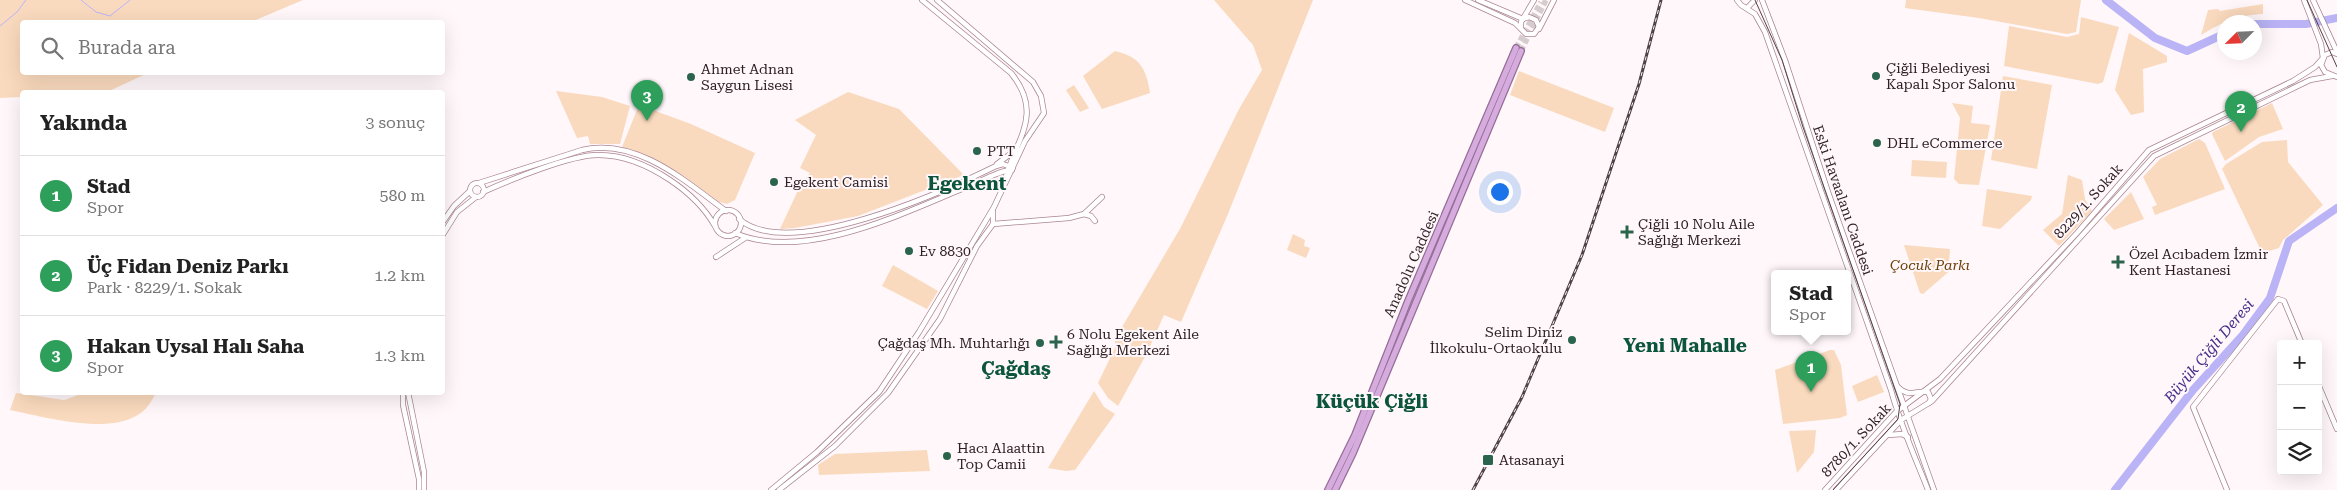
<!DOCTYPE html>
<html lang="tr">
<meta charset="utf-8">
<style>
body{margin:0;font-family:"Roboto Serif",serif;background:#f6f6f6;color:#222}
.controls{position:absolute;right:15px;bottom:15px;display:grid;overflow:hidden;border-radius:5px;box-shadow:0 5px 20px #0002}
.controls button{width:45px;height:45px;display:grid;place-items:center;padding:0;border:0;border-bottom:1px solid #e0e0e0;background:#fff;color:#222;font:25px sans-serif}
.compass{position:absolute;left:2217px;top:15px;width:45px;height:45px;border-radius:50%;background:#fff;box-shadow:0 5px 20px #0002;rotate:246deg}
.you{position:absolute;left:1499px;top:191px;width:18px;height:18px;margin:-12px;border:4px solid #fff;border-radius:50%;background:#1a73e8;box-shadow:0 0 0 8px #1a73e833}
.badge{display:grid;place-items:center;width:32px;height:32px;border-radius:50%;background:#2b644d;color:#fff;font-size:16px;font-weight:700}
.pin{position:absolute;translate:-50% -41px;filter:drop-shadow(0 1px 2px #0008)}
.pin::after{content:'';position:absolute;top:26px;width:18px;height:15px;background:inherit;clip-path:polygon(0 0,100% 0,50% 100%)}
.popup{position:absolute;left:1771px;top:270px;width:80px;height:65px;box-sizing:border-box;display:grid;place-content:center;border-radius:5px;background:#fff;filter:drop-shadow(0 1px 4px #0005);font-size:16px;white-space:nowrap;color:#767676}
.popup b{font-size:19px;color:#222}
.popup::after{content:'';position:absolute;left:50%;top:100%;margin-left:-10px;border:10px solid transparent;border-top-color:#fff}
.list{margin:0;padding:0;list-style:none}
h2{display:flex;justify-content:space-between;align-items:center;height:65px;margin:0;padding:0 20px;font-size:21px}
h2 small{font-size:16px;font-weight:400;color:#767676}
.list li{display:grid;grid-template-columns:32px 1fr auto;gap:15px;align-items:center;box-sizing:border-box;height:80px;padding:0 20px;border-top:1px solid #e0e0e0}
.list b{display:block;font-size:19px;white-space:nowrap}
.list p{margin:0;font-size:16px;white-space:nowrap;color:#767676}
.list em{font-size:16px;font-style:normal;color:#767676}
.icon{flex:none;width:28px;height:28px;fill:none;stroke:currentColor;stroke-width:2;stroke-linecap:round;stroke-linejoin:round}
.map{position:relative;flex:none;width:2337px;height:490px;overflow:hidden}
.search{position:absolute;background:#fff;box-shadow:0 5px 20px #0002;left:20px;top:20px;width:425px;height:55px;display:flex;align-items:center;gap:12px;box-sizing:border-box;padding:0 18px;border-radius:5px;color:#767676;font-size:19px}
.panel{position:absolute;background:#fff;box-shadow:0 5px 20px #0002;left:20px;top:90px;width:425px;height:305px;border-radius:5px}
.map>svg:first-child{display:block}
</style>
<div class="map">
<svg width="2337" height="490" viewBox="0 0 2337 490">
<rect width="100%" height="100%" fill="#fff7f9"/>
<g fill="#fadabe">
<polygon points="0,0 303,0 251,22 22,22 22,72 148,73 107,92 22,92 22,97 0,98"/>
<polygon points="1214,0 1313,0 1228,214 1181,322 1164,315 1147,353 1118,406 1108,398 1098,383 1115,348 1115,339 1181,227 1239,109 1262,70 1253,45"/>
<polygon points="1906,0 2081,0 2076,32 2067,34 1979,18 1905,8"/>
<path d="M 2263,4 L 2263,14 C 2237,15 2223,22 2201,35 L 2208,10 L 2218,9 L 2220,11 Z"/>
<polygon points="2081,17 2119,27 2103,82 2098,84 2004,66 2009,26 2067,37 2079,34"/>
<polygon points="2129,33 2167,56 2167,62 2143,69 2144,112 2131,115 2115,90"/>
<path d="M 1115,51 C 1140,57 1146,68 1150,93 L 1102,109 L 1083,76 Z"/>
<polygon points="1519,71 1614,108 1605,132 1510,95"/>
<polygon points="2003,76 2052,85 2037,169 1991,160"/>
<polygon points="1074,85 1089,108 1080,112 1066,90"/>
<polygon points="556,91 602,97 630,106 620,144 590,144 588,136 577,138"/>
<polygon points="848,92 899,109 964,175 858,216 795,228 780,229 801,184 810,173 800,168 816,135 795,120"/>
<polygon points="1952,103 1973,106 1971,123 1990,125 1979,185 1959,184 1954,179 1960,118"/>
<polygon points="2272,103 2283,129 2259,137 2225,161 2212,134 2213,132"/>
<path d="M 639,105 L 691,124 L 755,153 L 735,200 L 727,204 L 719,202 C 690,180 658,156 622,147 Z"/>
<polygon points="2199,139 2205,143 2225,189 2155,215 2152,207 2157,205 2143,177 2160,159"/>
<polygon points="2287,140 2288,162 2323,205 2283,240 2279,248 2262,253 2222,169 2226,164 2262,142"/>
<polygon points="1912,160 1947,162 1946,178 1911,176"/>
<polygon points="2068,175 2082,180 2085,199 2092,211 2059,246 2043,230 2062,214"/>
<polygon points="1987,189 2032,196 2031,200 2000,229 1982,226"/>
<polygon points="2131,192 2144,219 2114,230 2104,219"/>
<polygon points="1293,234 1305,240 1304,246 1310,248 1306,258 1287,250"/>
<polygon points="1904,245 1950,249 1949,262 1960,262 1923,294 1920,293"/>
<polygon points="893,265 938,291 927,309 882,286"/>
<polygon points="1830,350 1834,350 1841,365 1847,415 1840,418 1783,424 1775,370"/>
<polygon points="1877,375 1884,392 1858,402 1852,386"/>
<polygon points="1094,391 1104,407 1115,414 1075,470 1066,471 1048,468"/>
<path d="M 16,393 L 64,400 L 84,393 L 156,393 C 151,402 146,411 136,416 C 105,434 44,417 10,410 Z"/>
<polygon points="1816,430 1814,452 1797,473 1789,431"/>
<polygon points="927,450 930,471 819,475 818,465 835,454"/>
</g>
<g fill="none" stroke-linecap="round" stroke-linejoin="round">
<g stroke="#bab4f7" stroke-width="1">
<polyline points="81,0 96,12 110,16 130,0"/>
<polyline points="0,26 17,12 26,0"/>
</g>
<g stroke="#bab4f7" stroke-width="8">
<polyline points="2106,0 2155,38 2187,51 2224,34"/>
<polyline points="2254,24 2306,24 2337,18"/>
<polyline points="2115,490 2193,390 2242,336 2270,298 2289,241 2337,208"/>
</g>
<g stroke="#d5ccce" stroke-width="5.5" stroke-dasharray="5.5 3" stroke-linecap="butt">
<polyline points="1516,48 1541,2"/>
<polyline points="1521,51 1546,0"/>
</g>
<g stroke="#aa8592" stroke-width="6">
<g id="tertiary">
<path d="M 922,0 L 1011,73 C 1046,116 1013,142 1004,184"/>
<polyline points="1465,0 1515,23 1526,34 1534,34 1539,27 1536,20 1529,17 1523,19"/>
<polyline points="1478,0 1523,19"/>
<path d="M 1737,0 L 1741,5 L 1755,14 L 1765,32 L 1891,390 C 1900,424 1915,457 1928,490"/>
<polyline points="1762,0 1785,60 1828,192 1934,490"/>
<polyline points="2313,0 2337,52"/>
<polyline points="1747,8 1755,0"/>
<polyline points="1521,28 1521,22 1534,0"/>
<polyline points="1539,29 1554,0"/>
<polyline points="2337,54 2332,52 2325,55 2321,65 2325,72 2337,77"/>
<polyline points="997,164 1017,149"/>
<path d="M 479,183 L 582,150 C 636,137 685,181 726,211"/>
<circle cx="477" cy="190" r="7"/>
<path d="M 483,192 C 510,180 572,154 599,155 C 625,155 649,166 670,180 C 688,192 704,207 715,226"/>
<circle cx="728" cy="223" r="13"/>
<polyline points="1084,214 1091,216 1095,221"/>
<path d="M 739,219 C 789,262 943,192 996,166 L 1003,164 L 1013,168"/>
<polyline points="442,223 454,206 470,191"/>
<polyline points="993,224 1069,218 1084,214 1102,197"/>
<path d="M 735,233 C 803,262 899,215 962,189 C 974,185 1001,169 1012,170"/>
<polyline points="442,236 457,212 476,197"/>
<polyline points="716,257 745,238"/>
<polyline points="2318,384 2337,429"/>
<path d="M 1898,387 C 1909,398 1915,390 1928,392 L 1931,399 L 1929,403"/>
<polyline points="403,392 403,405 419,479 419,490"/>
<polyline points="408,392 424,472 424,490"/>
<polyline points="1889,435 1902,434 1908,437"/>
<polyline points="771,490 817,452 879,392 919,332 994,207 1025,141 1044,113 1041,96 1033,82 937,0"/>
<polyline points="779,490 835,446 888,393 940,319 977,246 993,224 993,211"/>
<polyline points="1825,490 1896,412 1940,379 2077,233 2149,150 2293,81 2315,67 2323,58 2321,44 2304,0"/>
<polyline points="1836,490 1901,420 1932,401 2154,156 2310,80 2332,76"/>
<polyline points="2227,490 2193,407 2278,299 2284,301 2302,344"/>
</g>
</g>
<g stroke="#946e97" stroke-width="8">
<g id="trunk">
<polyline points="1328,490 1355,435 1408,301 1516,48"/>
<polyline points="1335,490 1353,453 1521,51"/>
</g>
</g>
<use href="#tertiary" stroke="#fff" stroke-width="4.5"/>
<use href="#trunk" stroke="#d6acde" stroke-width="5.5"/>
<g stroke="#504348" stroke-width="1">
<polyline points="1755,0 1782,60 1803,127 1900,404 1898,419 1833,490"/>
<polyline points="2307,0 2337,67"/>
</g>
<g stroke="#504348" stroke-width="3">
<polyline id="rail" points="1473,490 1522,397 1582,255 1639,84 1661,0"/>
</g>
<use href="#rail" stroke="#fff7f9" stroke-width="1" stroke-dasharray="4" stroke-linecap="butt"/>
</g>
<g fill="#2b644d" stroke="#fff7f9" stroke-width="2">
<circle cx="1876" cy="76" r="5"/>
<circle cx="691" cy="77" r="5"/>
<circle cx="1877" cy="143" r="5"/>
<circle cx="977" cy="151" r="5"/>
<circle cx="774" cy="182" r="5"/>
<path d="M1624.5 224.5h5v5h5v5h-5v5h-5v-5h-5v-5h5z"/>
<circle cx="909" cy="251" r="5"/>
<path d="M2115.5 254.5h5v5h5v5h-5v5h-5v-5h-5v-5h5z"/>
<circle cx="1572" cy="340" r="5"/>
<path d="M1053.5 334.5h5v5h5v5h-5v5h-5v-5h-5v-5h5z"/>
<circle cx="1040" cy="343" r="5"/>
<circle cx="947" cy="456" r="5"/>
<rect x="1482" y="454" width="12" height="12" rx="2.5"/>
</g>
<g text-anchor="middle" stroke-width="4" stroke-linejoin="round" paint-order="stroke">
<g font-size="14" fill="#2d1f24" stroke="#fff7f9" text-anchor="start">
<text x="1886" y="73">Çiğli Belediyesi<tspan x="1886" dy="16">Kapalı Spor Salonu</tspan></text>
<text x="701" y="74">Ahmet Adnan<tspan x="701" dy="16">Saygun Lisesi</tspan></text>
<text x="1887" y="148">DHL eCommerce</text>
<text x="987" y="156">PTT</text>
<text x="784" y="187">Egekent Camisi</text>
<text x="1638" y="229">Çiğli 10 Nolu Aile<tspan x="1638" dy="16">Sağlığı Merkezi</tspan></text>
<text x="919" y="256">Ev 8830</text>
<text x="2129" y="259">Özel Acıbadem İzmir<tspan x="2129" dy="16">Kent Hastanesi</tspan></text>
<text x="1562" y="337" text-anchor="end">Selim Diniz<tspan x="1562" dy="16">İlkokulu-Ortaokulu</tspan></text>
<text x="1067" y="339">6 Nolu Egekent Aile<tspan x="1067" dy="16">Sağlığı Merkezi</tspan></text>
<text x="1030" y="348" text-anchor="end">Çağdaş Mh. Muhtarlığı</text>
<text x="957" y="453">Hacı Alaattin<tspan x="957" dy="16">Top Camii</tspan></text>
<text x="1499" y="465">Atasanayi</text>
</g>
<g font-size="14" fill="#2d1f24" stroke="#fff7f9">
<text transform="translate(1843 200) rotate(71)" y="5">Eski Havaalanı Caddesi</text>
<text transform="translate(2088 201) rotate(-48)" y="5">8229/1. Sokak</text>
<text transform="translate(1411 264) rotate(-66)" y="5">Anadolu Caddesi</text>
<text transform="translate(1856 440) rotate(-47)" y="5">8780/1. Sokak</text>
</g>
<g font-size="14" font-style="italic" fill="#6b3e08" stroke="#fff7f9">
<text x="1930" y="270">Çocuk Parkı</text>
</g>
<g font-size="15" font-style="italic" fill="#432d8a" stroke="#fff7f9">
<text transform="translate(2209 351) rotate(-50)" y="5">Büyük Çiğli Deresi</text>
</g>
<g font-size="19" font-weight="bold" fill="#0b553c" stroke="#fff7f9">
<text x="967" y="190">Egekent</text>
<text x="1685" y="352">Yeni Mahalle</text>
<text x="1016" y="375">Çağdaş</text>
<text x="1372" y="408">Küçük Çiğli</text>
</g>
</g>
</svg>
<div class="controls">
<button>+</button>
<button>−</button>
<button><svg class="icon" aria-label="layers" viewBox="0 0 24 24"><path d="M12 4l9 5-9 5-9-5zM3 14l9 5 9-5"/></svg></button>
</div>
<svg class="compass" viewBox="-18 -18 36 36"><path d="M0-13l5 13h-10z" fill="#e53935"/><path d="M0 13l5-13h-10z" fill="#767676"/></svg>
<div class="you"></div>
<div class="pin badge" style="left:1811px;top:392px;background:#2e9e5b">1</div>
<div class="popup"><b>Stad</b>Spor</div>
<div class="pin badge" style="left:2241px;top:132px;background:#2e9e5b">2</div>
<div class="pin badge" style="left:647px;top:121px;background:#2e9e5b">3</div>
<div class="search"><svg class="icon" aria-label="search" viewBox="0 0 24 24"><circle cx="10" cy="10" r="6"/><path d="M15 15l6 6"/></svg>Burada ara</div>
<section class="panel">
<h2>Yakında<small>3 sonuç</small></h2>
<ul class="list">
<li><span class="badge" style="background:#2e9e5b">1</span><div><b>Stad</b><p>Spor</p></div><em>580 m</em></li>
<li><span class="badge" style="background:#2e9e5b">2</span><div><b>Üç Fidan Deniz Parkı</b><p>Park · 8229/1. Sokak</p></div><em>1.2 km</em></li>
<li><span class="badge" style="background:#2e9e5b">3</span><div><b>Hakan Uysal Halı Saha</b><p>Spor</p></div><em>1.3 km</em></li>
</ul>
</section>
</div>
